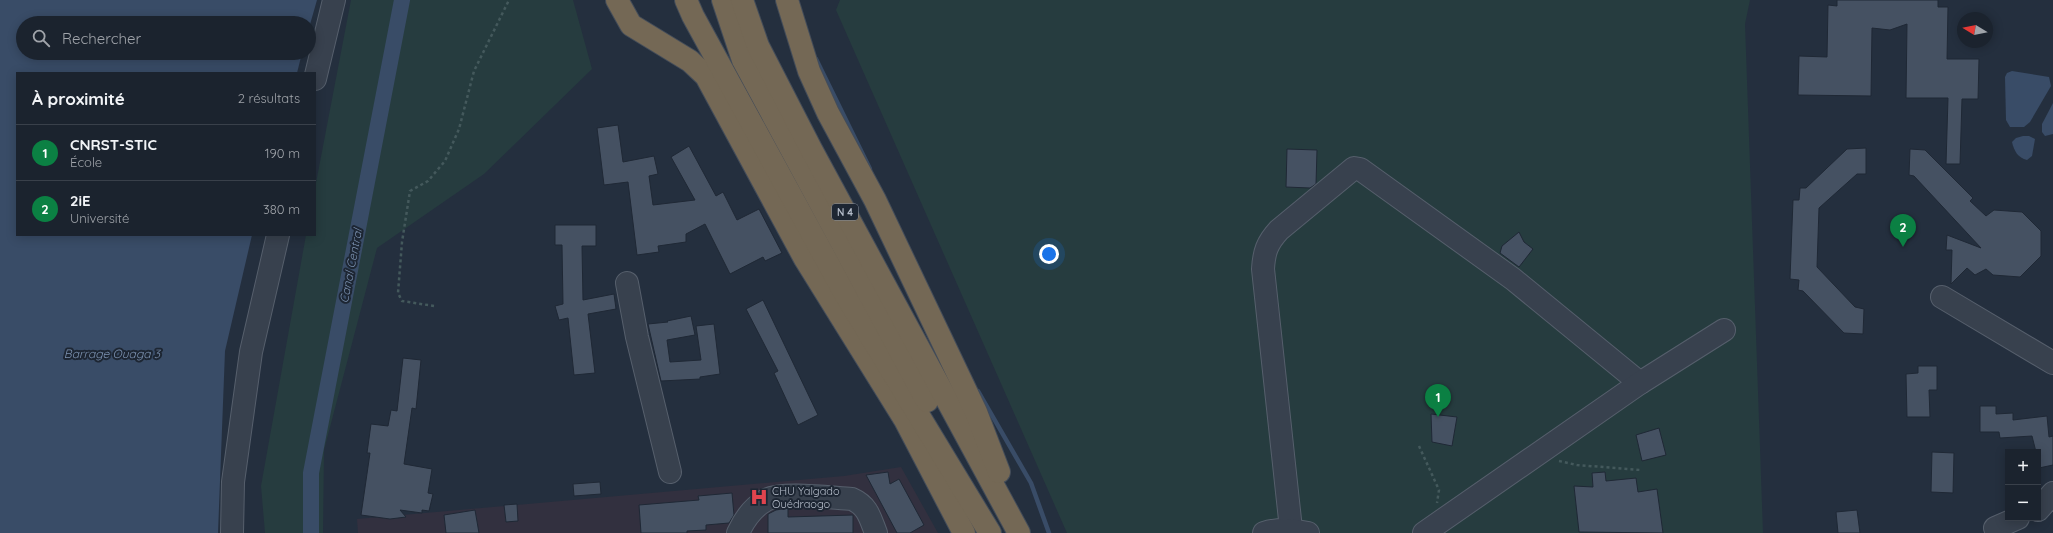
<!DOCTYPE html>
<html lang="fr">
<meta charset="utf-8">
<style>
body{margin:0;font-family:Quicksand,sans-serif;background:#242b36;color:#f1f3f6}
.controls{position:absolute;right:12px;bottom:12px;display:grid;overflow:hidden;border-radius:0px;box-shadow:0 2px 10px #0003}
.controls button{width:36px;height:36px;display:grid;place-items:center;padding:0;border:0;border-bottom:1px solid #39404a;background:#1b232e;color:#f1f3f6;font:20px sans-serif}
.compass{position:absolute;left:1957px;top:12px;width:36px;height:36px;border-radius:50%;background:#1b232e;box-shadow:0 2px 10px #0003;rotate:280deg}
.you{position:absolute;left:1049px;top:254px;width:14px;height:14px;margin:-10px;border:3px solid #fff;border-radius:50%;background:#1a73e8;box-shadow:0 0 0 6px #1a73e833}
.badge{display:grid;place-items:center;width:26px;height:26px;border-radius:50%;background:#0b8043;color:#fff;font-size:13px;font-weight:700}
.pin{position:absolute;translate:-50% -33px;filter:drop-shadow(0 1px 2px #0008)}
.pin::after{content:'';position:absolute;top:21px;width:14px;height:12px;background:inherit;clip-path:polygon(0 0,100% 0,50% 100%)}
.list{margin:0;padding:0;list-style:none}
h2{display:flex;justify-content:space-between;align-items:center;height:52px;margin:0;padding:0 16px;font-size:17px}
h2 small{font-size:13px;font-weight:400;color:#a0a4aa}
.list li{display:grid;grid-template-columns:26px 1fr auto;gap:12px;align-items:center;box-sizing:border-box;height:56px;padding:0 16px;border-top:1px solid #39404a}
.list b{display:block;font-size:15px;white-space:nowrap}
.list p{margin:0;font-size:13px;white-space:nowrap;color:#a0a4aa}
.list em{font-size:13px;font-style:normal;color:#a0a4aa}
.icon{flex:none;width:22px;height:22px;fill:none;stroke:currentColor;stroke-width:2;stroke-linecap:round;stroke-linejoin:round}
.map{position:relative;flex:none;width:2053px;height:533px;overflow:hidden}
.search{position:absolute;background:#1b232e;box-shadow:0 2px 10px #0003;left:16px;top:16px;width:300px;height:44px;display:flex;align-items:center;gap:10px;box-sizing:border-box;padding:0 14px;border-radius:22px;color:#a0a4aa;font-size:15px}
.panel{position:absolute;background:#1b232e;box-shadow:0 2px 10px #0003;left:16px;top:72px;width:300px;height:164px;border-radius:0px}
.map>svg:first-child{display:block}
</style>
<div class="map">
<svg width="2053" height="533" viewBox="0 0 2053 533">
<rect width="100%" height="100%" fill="#242f3e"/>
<polygon fill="#32303f" points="901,467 938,533 358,533 357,519 844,476"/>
<g fill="#263c3f">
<polygon points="351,0 573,0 592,69 484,174 377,248 324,450 323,533 265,533 261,486 306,235 315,235 315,188"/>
<polygon points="840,0 1750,0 1745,24 1763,533 1067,533 836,10"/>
</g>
<g fill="#394c67">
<polygon points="0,0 317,0 309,28 309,23 23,23 23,53 302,53 297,73 17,73 17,235 252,235 225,351 218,533 0,533"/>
<polygon points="2012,71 2049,77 2051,86 2030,122 2024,127 2010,127 2006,120 2005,77 2007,73"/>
<polygon points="2053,103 2053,134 2045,136 2042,132 2042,124"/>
<path d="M 2023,136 L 2029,136 L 2035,139 L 2032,156 L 2027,160 C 2018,158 2014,151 2012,142 L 2016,138 Z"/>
</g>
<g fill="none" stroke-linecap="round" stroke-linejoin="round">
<g stroke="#394c67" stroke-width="4.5">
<polyline points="816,59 870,169"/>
<polyline points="978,391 1031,483 1049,533"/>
</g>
<polyline stroke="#394c67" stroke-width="16" points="311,533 311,473 402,0"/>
</g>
<g fill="#455162" stroke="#1f2835">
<polygon points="1837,0 1938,0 1938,7 1948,7 1947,59 1979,59 1978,99 1962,99 1960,164 1946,164 1948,98 1906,98 1907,24 1890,30 1872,28 1871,96 1798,95 1799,56 1827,57 1828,5 1837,6"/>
<polygon points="618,125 623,162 654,156 658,174 649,176 653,205 695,200 671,157 689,146 716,196 723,192 737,220 759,209 782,253 765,261 763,257 730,274 705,224 686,234 686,242 658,246 659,252 637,255 628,182 604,185 597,128"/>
<polygon points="1866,148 1866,174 1857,174 1819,208 1817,267 1855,307 1864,309 1863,334 1844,333 1803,291 1798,290 1799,280 1790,279 1793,200 1799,200 1800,188 1806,188 1847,149"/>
<polygon points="1287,149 1317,150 1316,184 1310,188 1286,187"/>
<polygon points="1910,149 1925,150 1973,198 1970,201 1986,216 1994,210 2022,212 2041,231 2041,256 2020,277 1993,275 1986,269 1975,275 1967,268 1951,284 1952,250 1946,250 1947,235 1981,248 1914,176 1909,175"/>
<polygon points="555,225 596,225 596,246 582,246 583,300 614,294 616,309 588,314 595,373 574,375 568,318 559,320 555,306 563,304 562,245 555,245"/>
<polygon points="1519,232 1524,242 1533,249 1519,267 1500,253 1502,246"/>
<polygon points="763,300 818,415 798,425 774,373 778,371 746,309"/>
<polygon points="691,316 695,335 667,340 670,362 701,360 696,326 714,324 720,374 700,377 700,379 661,381 648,324 668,322 667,321"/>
<polygon points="403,358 421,360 416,409 412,408 404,464 432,469 428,493 433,494 429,511 422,510 422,513 400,510 406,517 390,519 361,515 370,453 367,453 371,424 388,426 391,410 397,411"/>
<polygon points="1918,366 1937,366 1937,390 1929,390 1930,417 1907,417 1906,374 1918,373"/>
<polygon points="1980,406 1996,406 1996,414 2013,413 2013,420 2047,416 2049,437 2053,436 2053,465 2039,468 2038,452 2036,452 2032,436 2000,438 1999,432 1980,432"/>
<polygon points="1431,414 1457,417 1452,446 1432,442"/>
<polygon points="1659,428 1666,455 1642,461 1636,435"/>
<polygon points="1932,452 1954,453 1953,493 1931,492"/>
<polygon points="888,472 890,484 899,479 924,525 910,533 897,533 866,475"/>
<polygon points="1605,472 1606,481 1636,478 1638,492 1657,489 1663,533 1579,532 1574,486 1593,487 1592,473"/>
<polygon points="600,482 601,494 574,496 573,484"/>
<polygon points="732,493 734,515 729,523 706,525 706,530 687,531 687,533 641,533 639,505 699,500 698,496"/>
<polygon points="517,504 518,521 506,522 504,505"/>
<polygon points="788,508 788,517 853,515 853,533 768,533 768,514 776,510"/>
<polygon points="475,510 479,533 446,533 444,515"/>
<polygon points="1857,510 1860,533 1838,533 1836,512"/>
</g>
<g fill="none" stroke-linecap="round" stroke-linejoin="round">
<g stroke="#565f6c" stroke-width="24">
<g id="minor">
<polyline points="315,79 334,0"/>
<polyline points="627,283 637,337 670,472"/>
<polyline points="1942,297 2053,363"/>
<polyline points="2038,510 2053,493"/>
<polyline points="1995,528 2018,518"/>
<path d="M 1291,529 L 1263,269 C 1264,252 1267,243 1279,230 L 1354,168 L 1360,169 L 1513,279 L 1640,383"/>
<polyline points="232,533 233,482 251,352 278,235"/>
<path d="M 738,533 C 744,520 753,507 766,500 C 782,491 832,498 852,499 C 868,506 870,518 876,533"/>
<path d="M 1264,533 C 1280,528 1292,530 1308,533"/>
<polyline points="1424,533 1640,383 1724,330"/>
</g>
</g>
<g stroke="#434c59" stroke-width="24">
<g id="highway">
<polyline points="617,0 631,25 690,61 706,76 805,259 905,420 964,533"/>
<polyline points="686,0 693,16 845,294 990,533"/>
<polyline points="723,0 743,60 927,401"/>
<polyline points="742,0 758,46 811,149 1019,533"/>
<polyline points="787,0 809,71 828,113 875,200 976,412 999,472"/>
</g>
</g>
<g stroke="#44595c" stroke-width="2.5" stroke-dasharray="3 3" stroke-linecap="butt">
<polyline points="434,306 402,301 398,293 402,242 410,191 428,181 445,161 459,129 474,71 509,0"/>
<polyline points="1419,446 1439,490 1437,503"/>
<polyline points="1559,461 1577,465 1641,470"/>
</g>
<use href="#minor" stroke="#38414e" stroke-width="22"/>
<use href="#highway" stroke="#746855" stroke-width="22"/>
</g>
<defs>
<g id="hospital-bare" transform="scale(1.38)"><path d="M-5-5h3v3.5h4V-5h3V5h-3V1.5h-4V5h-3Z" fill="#e0444e" stroke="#1d2633" stroke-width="2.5" paint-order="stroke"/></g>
</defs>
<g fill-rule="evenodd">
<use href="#hospital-bare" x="759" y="497"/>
</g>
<g text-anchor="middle" stroke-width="4" stroke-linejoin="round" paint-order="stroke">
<rect fill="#1d2633" stroke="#878f9c" stroke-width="1" x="832" y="204" width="26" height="16" rx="3"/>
<g font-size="10" font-weight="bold" fill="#b4bcc9">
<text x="845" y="216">N 4</text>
</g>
<g font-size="11" fill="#b4bcc9" stroke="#1d2633" text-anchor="start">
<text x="772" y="495">CHU Yalgado<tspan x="772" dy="13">Ouédraogo</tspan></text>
</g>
<g font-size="12" font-style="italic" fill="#7c92b1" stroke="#1d2633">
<text transform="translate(351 266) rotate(-79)" y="4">Canal Central</text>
<text x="112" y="358">Barrage Ouaga 3</text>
</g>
</g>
</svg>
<div class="controls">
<button>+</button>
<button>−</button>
</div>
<svg class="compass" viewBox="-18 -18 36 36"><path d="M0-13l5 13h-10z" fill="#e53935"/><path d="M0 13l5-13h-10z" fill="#a0a4aa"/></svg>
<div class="you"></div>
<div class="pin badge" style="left:1438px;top:417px">1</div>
<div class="pin badge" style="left:1903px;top:247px">2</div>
<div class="search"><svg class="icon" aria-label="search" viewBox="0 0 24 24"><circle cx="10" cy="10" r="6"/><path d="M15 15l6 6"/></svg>Rechercher</div>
<section class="panel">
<h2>À proximité<small>2 résultats</small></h2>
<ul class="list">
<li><span class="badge">1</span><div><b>CNRST-STIC</b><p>École</p></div><em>190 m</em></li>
<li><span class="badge">2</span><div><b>2iE</b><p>Université</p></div><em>380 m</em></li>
</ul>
</section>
</div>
